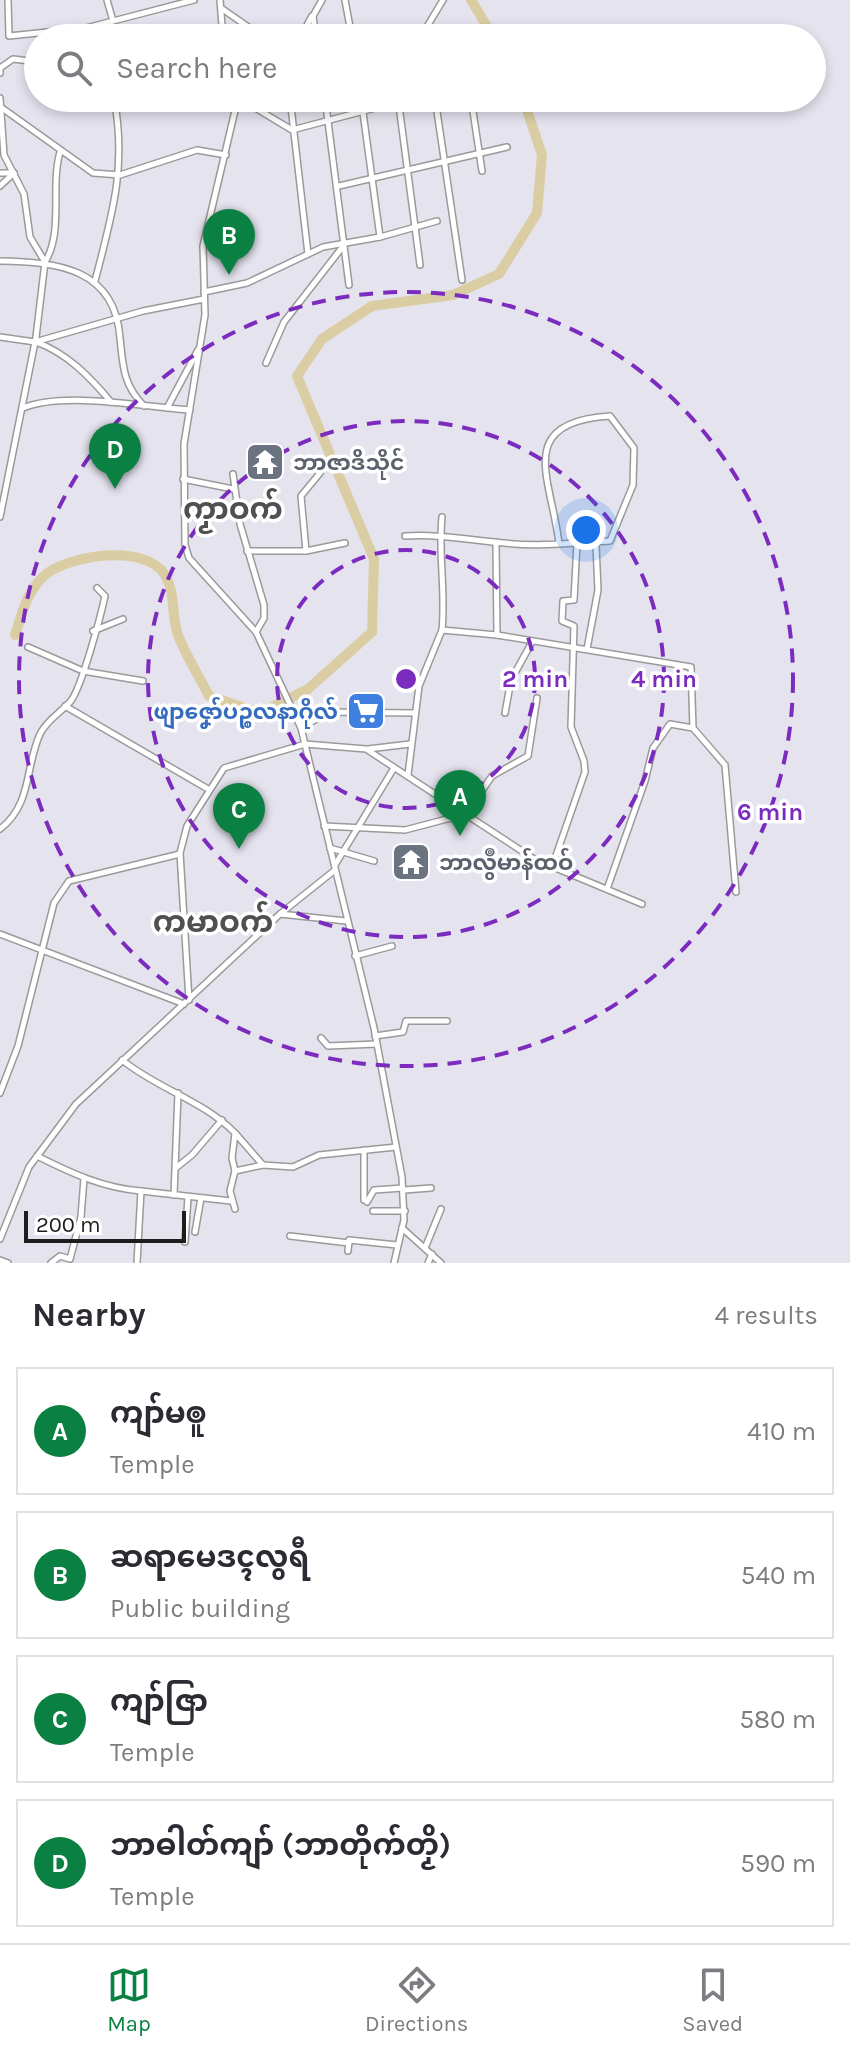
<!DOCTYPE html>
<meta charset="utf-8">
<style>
body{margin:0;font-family:Karla,"Noto Sans Myanmar",sans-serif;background:#f2f2f3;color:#2b2b33}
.scale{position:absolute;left:24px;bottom:20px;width:162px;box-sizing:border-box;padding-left:8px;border:4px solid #1d1d1d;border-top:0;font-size:22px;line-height:28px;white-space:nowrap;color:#1d1d1d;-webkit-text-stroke:6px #fff;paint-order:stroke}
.you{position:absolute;left:586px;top:530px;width:28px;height:28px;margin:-20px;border:6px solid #fff;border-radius:50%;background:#1a73e8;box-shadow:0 0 0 12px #1a73e833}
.badge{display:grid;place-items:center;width:52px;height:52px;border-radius:50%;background:#0b8043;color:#fff;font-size:26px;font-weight:700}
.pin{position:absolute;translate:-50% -66px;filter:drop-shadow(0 2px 4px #0008)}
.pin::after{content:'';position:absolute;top:42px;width:28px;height:24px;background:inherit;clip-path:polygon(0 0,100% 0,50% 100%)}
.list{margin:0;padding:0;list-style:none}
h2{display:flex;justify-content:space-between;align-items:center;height:104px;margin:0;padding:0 32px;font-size:34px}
h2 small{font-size:26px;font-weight:400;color:#7c7c81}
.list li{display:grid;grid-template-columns:52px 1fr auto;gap:24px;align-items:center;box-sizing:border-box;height:128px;margin:0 16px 16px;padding:0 16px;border:2px solid #e1e1e2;border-radius:0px}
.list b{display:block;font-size:30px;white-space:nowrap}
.list p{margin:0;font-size:26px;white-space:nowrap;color:#7c7c81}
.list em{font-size:26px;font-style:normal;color:#7c7c81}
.icon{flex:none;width:44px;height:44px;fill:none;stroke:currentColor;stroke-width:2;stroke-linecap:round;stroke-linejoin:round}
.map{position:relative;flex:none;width:850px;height:1263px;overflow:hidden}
.search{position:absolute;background:#fff;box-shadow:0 4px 12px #0003;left:24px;right:24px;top:24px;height:88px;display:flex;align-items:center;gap:20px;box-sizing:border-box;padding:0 28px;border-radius:44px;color:#7c7c81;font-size:30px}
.sheet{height:680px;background:#fff}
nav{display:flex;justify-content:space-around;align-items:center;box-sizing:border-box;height:112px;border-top:2px solid #e1e1e2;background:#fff;font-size:22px;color:#7c7c81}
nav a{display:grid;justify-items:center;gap:4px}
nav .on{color:#0b8043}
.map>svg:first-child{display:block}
</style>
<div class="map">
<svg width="850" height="1263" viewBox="0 0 850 1263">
<rect width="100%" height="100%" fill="#e5e3ee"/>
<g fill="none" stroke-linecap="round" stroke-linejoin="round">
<g stroke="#dbcda3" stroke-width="10">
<polyline points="471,0 494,38"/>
<path d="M 15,635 C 22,613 27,591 45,575 C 69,555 146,543 165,575 C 176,594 171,616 178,635 C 186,656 199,676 209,696 L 260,713 L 308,689 L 372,632 L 374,559 L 297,376 L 322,339 L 372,306 L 453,295 L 499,274 L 537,213 L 542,155 L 523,98"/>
</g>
<g stroke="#9a9a9a" stroke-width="8">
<g id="minor">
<polyline points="8,0 9,36 86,28 194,0"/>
<polyline points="107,0 113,21"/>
<polyline points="220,0 223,38"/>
<polyline points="345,0 352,38"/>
<polyline points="221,8 264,38"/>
<polyline points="300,38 312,16"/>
<polyline points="316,38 313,16 322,0"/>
<polyline points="393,38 425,30 443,0"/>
<polyline points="0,73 0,68 13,59 38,62"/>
<polyline points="0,98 4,155 24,194 30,237 45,262 36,337 0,517"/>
<polyline points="238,98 203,246 205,315 184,444 185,545 189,558 256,632 301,728 374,1028 402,1177 404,1220 394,1263"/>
<polyline points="239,98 292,130 413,98"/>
<polyline points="290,98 308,254"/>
<polyline points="325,98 349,285"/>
<polyline points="398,98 420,265"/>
<polyline points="435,98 462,280"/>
<polyline points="471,98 482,171"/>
<polyline points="2,108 93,173 120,175 197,150 226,155"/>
<polyline points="0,173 14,173"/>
<polyline points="0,186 14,173"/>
<polyline points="339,186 507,147"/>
<polyline points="380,237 437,221"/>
<path d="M 0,261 C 57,262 115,268 120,338 C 123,366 123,385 144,406"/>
<path d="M 45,262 C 64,231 50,187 60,152"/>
<path d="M 95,281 C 112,215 127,167 114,98"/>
<polyline points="204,292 247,283 323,247 380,237 361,98"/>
<polyline points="0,337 35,342 143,311 204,299"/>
<path d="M 36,342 C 67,353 90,377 111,402"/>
<polyline points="266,363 284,322 344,245"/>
<path d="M 23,408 C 64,391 145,407 190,410"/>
<polyline points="167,408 198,350"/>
<polyline points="233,474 240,524 264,605 264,618 256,632"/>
<polyline points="183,479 233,489"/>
<path d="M 405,536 C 440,534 470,540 504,543 C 539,547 575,543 610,541 L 633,485 L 634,448 L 610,416 C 513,422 552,480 559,544"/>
<polyline points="247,551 306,551 345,543"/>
<polyline points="306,551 301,496 320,473"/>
<path d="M 442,630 C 446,591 438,555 442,517"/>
<polyline points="93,631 123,619"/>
<polyline points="497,635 691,667 693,728 670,724 653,748 645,781 607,889"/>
<polyline points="28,647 83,671 143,681"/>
<polyline points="587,649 598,590 596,545"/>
<polyline points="65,706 208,789"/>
<polyline points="505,713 511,680 532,642"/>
<polyline points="301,728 328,712 414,713"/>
<polyline points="693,728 725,765 736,892"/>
<polyline points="368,749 410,744"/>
<polyline points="408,775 419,686 442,630 497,635 496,542"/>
<polyline points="324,826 405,830 466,814 492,776 528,756 537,698"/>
<path d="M 0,829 C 32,805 25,767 40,734 C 47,720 60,713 70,702 C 81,690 101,615 105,596 L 97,588"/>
<polyline points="330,848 374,861"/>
<polyline points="335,865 394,768"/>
<polyline points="552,867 585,772 584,761 571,727 574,626 562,621 563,601 574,600 577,543"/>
<polyline points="280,914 346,921"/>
<polyline points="0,934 184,1004"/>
<polyline points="355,956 392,946"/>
<polyline points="189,1000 180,853 187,826 224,768 305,744 366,749 534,859 642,904"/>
<polyline points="375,1036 403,1032 406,1021 447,1021"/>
<polyline points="321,1038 328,1046 377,1044"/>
<path d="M 122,1060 C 158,1089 202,1100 235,1133"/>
<polyline points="0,1093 18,1046 54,903 69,881 180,854"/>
<path d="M 37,1156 C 71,1173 103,1188 141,1191"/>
<polyline points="177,1167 192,1155 222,1120"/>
<polyline points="235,1171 232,1158 235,1133 262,1164"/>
<polyline points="404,1190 431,1188"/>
<polyline points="174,1195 178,1093"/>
<polyline points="364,1200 364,1150"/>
<polyline points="367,1202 374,1190 403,1188"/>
<polyline points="235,1209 230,1191 235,1171 263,1165 293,1167 319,1155 396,1147"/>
<polyline points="373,1211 405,1211"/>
<polyline points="402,1228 441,1263"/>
<polyline points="195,1232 201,1198"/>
<polyline points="290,1236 349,1243"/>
<polyline points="0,1239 29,1167 76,1104 280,914 335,870"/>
<polyline points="185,1242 188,1197"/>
<polyline points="425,1248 441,1209"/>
<polyline points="348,1251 349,1240 397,1245"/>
<polyline points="0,1260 8,1263"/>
<polyline points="51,1263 60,1256 70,1259 81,1217 84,1178"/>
<polyline points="137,1263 141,1191 231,1201"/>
<polyline points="428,1263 432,1254"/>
</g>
</g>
<use href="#minor" stroke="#fff" stroke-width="5"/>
</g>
<g fill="none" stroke="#7b2cbf" stroke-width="4" stroke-dasharray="14 10">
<circle cx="406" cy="679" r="129"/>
<circle cx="406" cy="679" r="258"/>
<circle cx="406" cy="679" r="387"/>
</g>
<defs>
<g id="temple-square" transform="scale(2)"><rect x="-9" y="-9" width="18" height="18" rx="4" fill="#6b7280" stroke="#fff"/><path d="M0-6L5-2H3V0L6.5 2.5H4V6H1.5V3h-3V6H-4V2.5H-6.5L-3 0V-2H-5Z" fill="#fff"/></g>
<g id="supermarket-square" transform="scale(2)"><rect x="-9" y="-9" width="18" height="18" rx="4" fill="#3f7fe0" stroke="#fff"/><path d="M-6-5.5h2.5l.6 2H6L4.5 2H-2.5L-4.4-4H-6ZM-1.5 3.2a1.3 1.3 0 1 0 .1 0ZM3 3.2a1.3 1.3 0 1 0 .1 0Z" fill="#fff"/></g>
</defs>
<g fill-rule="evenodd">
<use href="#temple-square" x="265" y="462"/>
<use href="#supermarket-square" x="366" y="711"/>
<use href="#temple-square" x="411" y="862"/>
</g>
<g text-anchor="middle" stroke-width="7" stroke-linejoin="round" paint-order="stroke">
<g font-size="22" font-weight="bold" fill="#5b616d" stroke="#fff" text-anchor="start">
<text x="293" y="470">ဘာဇာဒိသိုင်</text>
<text x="439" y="870">ဘာလွဳမာန်ထဝ်</text>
</g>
<g font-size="22" font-weight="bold" fill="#366cbe" stroke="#fff" text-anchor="end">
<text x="338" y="719">ဖျာဇၞော်ပဉ္စလနာဂိုလ်</text>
</g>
<g font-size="30" font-weight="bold" fill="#505050" stroke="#fff">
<text x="233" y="519">ကၟာဝက်</text>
<text x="213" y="932">ကမာဝက်</text>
</g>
</g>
<circle cx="406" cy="679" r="12" fill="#7b2cbf" stroke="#fff" stroke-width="4"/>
<g font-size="24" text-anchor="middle" font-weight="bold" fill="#7b2cbf" stroke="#fff" stroke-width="7" stroke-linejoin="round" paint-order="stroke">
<text x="535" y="687">2 min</text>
<text x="664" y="687">4 min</text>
<text x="770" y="820">6 min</text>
</g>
</svg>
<div class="scale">200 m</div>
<div class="you"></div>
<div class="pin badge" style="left:460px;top:836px">A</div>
<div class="pin badge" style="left:229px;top:275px">B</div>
<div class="pin badge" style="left:239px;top:849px">C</div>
<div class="pin badge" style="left:115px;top:489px">D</div>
<div class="search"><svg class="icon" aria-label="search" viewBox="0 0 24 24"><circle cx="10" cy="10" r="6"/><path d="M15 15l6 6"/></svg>Search here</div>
</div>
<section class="sheet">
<h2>Nearby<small>4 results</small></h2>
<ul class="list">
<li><span class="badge">A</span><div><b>ကျာ်မၜူ</b><p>Temple</p></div><em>410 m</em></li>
<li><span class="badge">B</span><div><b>ဆရာမေဒၚလွရီ</b><p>Public building</p></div><em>540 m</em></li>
<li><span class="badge">C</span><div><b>ကျာ်ဇြာ</b><p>Temple</p></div><em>580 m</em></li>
<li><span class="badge">D</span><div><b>ဘာဓါတ်ကျာ် (ဘာတိုက်တၟိ)</b><p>Temple</p></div><em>590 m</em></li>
</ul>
</section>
<nav>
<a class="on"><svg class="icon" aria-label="map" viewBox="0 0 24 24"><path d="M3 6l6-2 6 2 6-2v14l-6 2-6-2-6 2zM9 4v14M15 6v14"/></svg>Map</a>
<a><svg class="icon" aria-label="directions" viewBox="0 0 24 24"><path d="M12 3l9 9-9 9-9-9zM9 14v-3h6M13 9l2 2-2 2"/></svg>Directions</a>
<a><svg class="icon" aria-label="saved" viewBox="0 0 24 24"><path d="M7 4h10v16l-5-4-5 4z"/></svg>Saved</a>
</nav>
